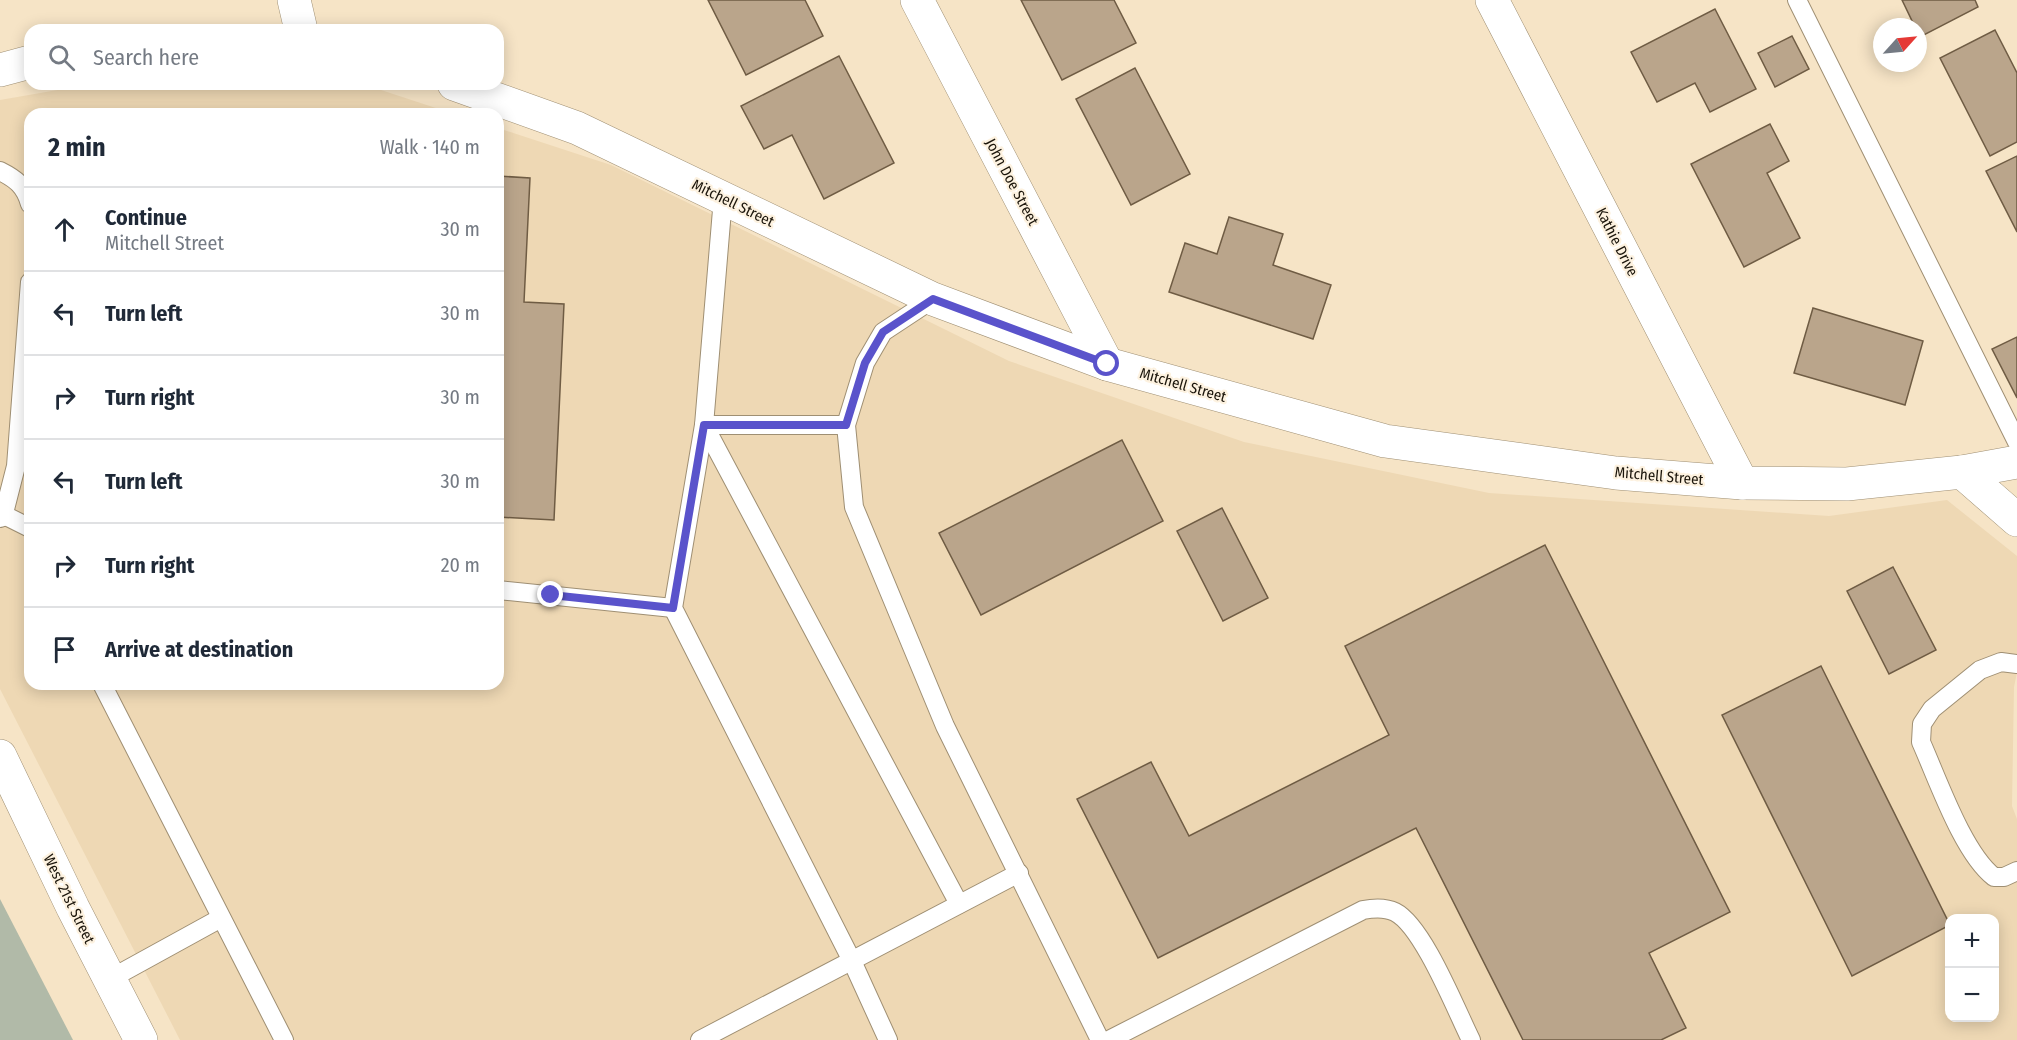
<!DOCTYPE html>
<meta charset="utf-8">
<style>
body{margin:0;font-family:"Fira Sans Condensed",sans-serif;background:#f2f2f3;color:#1f2937}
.controls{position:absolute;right:18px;bottom:18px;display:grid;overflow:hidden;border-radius:12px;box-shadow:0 3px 15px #0003}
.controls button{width:54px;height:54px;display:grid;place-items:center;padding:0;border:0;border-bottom:2px solid #e0e1e3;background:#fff;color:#1f2937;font:30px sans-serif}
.compass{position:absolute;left:1873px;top:18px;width:54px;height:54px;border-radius:50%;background:#fff;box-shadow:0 3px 15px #0003;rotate:63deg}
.stop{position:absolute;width:18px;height:18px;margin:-14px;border:4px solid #5a53cb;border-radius:50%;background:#fff}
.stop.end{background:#5a53cb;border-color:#fff;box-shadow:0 2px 6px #0008}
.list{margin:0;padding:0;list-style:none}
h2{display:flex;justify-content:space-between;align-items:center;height:78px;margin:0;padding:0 24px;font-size:26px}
h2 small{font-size:20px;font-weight:400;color:#747a83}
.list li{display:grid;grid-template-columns:39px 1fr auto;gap:18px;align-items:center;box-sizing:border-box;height:84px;padding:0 24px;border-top:2px solid #e0e1e3}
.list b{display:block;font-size:22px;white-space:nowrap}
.list p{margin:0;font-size:20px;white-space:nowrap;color:#747a83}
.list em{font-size:20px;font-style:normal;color:#747a83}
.icon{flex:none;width:33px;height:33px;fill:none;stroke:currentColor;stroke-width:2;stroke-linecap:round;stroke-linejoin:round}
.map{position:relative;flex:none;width:2017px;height:1040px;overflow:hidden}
.search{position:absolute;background:#fff;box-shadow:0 3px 15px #0003;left:24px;top:24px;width:480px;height:66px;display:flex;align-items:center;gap:15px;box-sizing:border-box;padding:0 21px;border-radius:18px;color:#747a83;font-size:22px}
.panel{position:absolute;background:#fff;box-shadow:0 3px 15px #0003;left:24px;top:108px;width:480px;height:582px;border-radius:18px}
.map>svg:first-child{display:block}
</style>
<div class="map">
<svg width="2017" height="1040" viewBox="0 0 2017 1040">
<rect width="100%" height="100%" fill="#f6e4c6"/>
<path fill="#eed8b4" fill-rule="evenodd" d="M 92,84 L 259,84 L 381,90 L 454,114 L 30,114 L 30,684 L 498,684 L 498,128 L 611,165 L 1009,361 L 1244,442 L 1489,493 L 1829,516 L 1947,500 L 2017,556 L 2017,672 L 2014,687 L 2012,806 L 2017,819 L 2017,1040 L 180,1040 L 0,689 L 0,100 ZM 1950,918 L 1994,918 L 1994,1018 L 1950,1018 Z"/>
<polygon fill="#b1baa8" points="0,899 73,1040 0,1040"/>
<g fill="#baa58b" stroke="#6f5c44" stroke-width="1.5">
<polygon points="708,0 805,0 823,36 746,75"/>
<polygon points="1021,0 1114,0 1136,43 1062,80"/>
<polygon points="1902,0 1975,0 1978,7 1920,37 1918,27 1915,27"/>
<polygon points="1715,9 1756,89 1710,112 1695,83 1657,102 1631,52"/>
<polygon points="1995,30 2017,73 2017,142 1990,156 1940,58"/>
<polygon points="1792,36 1809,69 1775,87 1758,53"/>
<polygon points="839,56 894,163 824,199 792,135 764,149 741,106"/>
<polygon points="1135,68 1190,174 1131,205 1076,99"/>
<polygon points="1770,124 1789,161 1767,173 1800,238 1744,267 1691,164"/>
<polygon points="2017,156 2017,232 1986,171"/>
<polygon points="498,176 530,178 524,302 564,304 554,520 498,517"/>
<polygon points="1229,217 1283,234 1273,265 1331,285 1313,339 1169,292 1185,243 1217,254"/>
<polygon points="1813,308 1923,341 1905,405 1794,373"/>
<polygon points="2017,337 2017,398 1992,349"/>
<polygon points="1122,440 1163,521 981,615 939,533"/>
<polygon points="1222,508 1268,598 1223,621 1177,531"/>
<polygon points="1545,545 1730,912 1649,953 1686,1028 1661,1040 1523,1040 1416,828 1158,958 1077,799 1151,762 1189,836 1389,735 1345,646"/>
<polygon points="1893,567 1936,650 1889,674 1847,591"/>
<polygon points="1821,666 1950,925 1852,976 1722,715"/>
</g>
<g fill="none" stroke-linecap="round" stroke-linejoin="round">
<g stroke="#9f8f73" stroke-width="20">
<g id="lane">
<polyline points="1797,0 2017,442"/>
<path d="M 0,171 C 16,179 25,186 30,204"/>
<polyline points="723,198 704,425 673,608 852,961 888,1040"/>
<polyline points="933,299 883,332 865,363 846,425 854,507 945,726 1100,1040"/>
<polyline points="846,425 704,425 959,904"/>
<polyline points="0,513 30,528"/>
<polyline points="0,518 3,517 16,466 30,282"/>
<polyline points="498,590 673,608"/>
<path d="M 2017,664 L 2001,662 L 1980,670 L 1932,709 L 1922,724 L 1921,742 C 1938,780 1963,853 1994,877 L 2004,877 L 2017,871"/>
<polyline points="102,684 284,1040"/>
<polyline points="110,979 221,918"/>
<polyline points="700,1040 1019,873"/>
<path d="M 1109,1040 L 1363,910 C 1373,908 1385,907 1395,912 C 1423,926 1456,1010 1471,1040"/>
</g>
</g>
<g stroke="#9f8f73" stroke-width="34">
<g id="street">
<polyline points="294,0 301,30"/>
<polyline points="917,0 1107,364"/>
<polyline points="1492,0 1742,483"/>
</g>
</g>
<g stroke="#9f8f73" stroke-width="34">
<g id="secondary">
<polyline points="0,70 30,62"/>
<polyline points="454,84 577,128 933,299 1107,364 1385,441 1616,473 1742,483 1847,484 1962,472 2017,462"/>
<polyline points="1962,472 2017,520"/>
<polyline points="0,756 73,908 141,1040"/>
</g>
</g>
<use href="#lane" stroke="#fff" stroke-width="18"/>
<use href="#street" stroke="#fff" stroke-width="33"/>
<use href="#secondary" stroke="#fff" stroke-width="33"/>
</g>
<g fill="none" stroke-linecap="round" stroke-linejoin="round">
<polyline stroke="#5a53cb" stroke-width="8" points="551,595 673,608 704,425 846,425 865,363 883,332 933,299 1107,364"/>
</g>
<g text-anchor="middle" stroke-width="4.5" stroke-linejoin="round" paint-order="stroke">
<g font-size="15" fill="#1b150b" stroke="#fdf2e0">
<text transform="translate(1012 182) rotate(62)" y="5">John Doe Street</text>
<text transform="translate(733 203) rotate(26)" y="5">Mitchell Street</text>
<text transform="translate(1617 242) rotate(63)" y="5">Kathie Drive</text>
<text transform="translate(1183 385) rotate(16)" y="5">Mitchell Street</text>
<text transform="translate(1659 476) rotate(5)" y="5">Mitchell Street</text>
<text transform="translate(69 899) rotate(64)" y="5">West 21st Street</text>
</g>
</g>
</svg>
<div class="controls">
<button>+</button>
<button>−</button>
</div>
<svg class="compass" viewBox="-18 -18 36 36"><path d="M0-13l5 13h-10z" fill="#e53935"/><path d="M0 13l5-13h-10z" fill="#747a83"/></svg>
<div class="stop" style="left:1107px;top:364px"></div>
<div class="stop end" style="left:551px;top:595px"></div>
<div class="search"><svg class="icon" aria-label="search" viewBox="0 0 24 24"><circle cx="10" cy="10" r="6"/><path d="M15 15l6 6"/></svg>Search here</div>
<section class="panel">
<h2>2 min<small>Walk · 140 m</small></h2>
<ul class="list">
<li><svg class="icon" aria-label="ahead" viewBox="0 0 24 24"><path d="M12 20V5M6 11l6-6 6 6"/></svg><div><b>Continue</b><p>Mitchell Street</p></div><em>30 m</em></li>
<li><svg class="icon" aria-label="left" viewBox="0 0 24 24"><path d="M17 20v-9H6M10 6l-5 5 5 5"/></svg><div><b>Turn left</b></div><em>30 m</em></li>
<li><svg class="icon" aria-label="right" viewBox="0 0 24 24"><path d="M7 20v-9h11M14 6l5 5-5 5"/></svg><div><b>Turn right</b></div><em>30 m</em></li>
<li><svg class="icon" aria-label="left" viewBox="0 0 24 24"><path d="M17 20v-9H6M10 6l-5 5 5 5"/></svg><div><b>Turn left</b></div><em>30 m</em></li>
<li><svg class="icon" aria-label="right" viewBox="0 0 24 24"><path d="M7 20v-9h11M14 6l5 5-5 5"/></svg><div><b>Turn right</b></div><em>20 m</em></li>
<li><svg class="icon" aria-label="arrive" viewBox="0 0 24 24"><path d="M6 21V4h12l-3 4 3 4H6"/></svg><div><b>Arrive at destination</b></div></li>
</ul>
</section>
</div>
